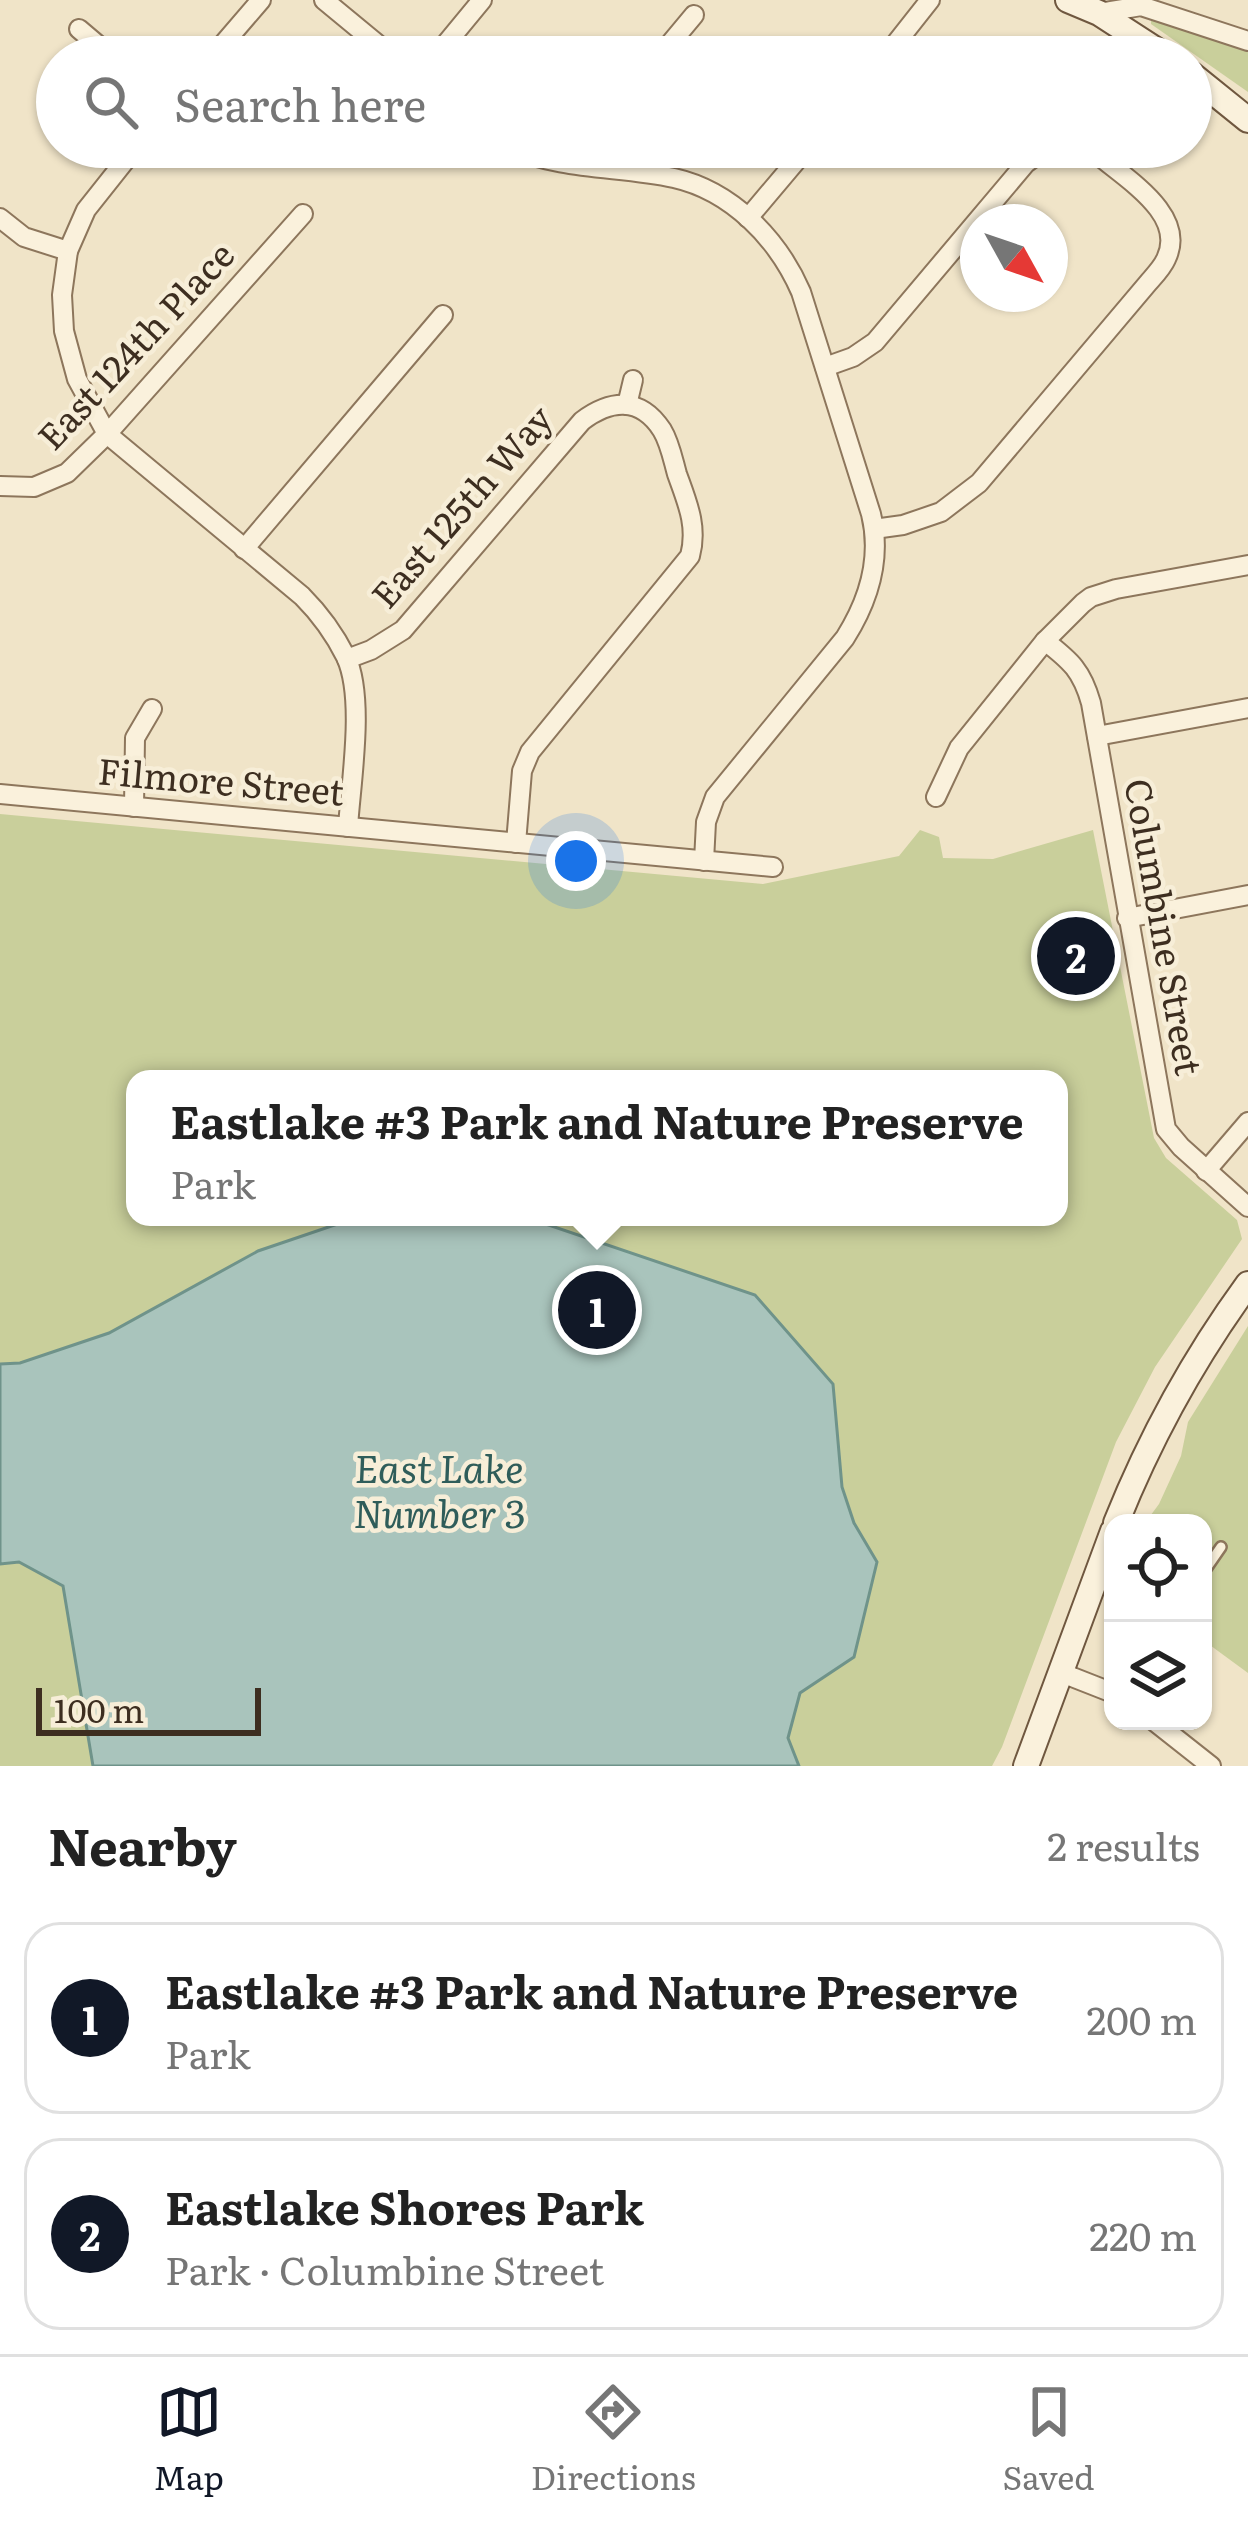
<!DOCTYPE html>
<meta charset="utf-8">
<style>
body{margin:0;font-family:Literata,serif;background:#f2f2f2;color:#222}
.controls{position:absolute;right:36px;bottom:36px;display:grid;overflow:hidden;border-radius:24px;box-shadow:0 3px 9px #0004}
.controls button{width:108px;height:108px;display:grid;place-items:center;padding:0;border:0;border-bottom:3px solid #e0e0e0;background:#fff;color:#222;font:60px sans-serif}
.compass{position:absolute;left:960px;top:204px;width:108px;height:108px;border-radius:50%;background:#fff;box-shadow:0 3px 9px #0004;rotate:130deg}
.scale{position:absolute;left:36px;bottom:30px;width:225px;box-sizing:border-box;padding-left:12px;border:6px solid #3d2e20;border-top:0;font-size:33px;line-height:42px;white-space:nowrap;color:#3d2e20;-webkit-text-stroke:9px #f7eed8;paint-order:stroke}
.you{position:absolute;left:576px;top:861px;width:42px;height:42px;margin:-30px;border:9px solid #fff;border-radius:50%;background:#1a73e8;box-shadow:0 0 0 18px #1a73e833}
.badge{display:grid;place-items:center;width:78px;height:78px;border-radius:50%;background:#111827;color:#fff;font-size:39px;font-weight:700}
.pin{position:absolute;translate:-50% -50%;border:6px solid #fff;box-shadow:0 3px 12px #0006}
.popup{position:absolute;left:126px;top:1070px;width:942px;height:156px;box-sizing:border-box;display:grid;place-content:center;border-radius:24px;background:#fff;filter:drop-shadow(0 3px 9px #0005);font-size:39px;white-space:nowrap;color:#767676}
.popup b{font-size:45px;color:#222}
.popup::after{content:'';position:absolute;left:50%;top:100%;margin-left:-24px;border:24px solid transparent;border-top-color:#fff}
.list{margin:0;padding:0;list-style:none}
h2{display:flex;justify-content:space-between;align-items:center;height:156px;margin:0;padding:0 48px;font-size:51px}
h2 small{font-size:39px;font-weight:400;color:#767676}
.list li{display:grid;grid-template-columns:78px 1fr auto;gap:36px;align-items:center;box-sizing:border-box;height:192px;margin:0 24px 24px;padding:0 24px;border:3px solid #e0e0e0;border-radius:36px}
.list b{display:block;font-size:45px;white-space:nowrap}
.list p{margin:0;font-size:39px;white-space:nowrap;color:#767676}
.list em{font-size:39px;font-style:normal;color:#767676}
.icon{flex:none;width:66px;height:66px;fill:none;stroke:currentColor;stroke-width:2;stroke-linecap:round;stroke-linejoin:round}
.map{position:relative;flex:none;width:1248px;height:1766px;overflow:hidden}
.search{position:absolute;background:#fff;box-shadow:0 3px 9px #0004;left:36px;right:36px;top:36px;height:132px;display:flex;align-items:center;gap:30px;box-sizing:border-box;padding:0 42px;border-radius:66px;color:#767676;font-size:45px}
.sheet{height:588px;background:#fff}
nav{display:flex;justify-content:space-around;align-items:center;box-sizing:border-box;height:168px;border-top:3px solid #e0e0e0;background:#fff;font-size:33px;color:#767676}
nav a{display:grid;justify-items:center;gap:6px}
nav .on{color:#111827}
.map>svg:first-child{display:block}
</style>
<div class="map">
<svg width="1248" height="1766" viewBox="0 0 1248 1766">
<rect width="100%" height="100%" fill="#f0e4c8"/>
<g fill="#c9cf9b" fill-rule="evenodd">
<polygon points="1151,18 1248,48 1248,92 1151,24"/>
<path d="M 0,814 L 763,884 L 899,856 L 920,830 L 939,837 L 943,858 L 993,859 L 1093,830 L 1154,1138 L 1166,1158 L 1237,1220 L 1242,1239 L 1155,1367 L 1116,1442 L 1002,1747 L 992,1766 L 0,1766 ZM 135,1079 L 1059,1079 L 1059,1217 L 135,1217 Z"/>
<polygon points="1248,1326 1248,1673 1203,1640 1203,1523 1145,1523 1159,1504 1181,1456 1188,1422"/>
</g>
<polygon fill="#a9c4bc" stroke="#6f938a" stroke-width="3" points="358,1217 534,1220 755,1295 833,1384 842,1487 854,1523 877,1562 854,1657 800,1693 788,1738 799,1766 93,1766 63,1586 19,1562 0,1564 0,1364 20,1363 109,1333 258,1251"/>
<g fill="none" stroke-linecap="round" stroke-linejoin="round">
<g stroke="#8d765c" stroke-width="14">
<polyline id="lane" points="1203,1573 1221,1547"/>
</g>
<g stroke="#8d765c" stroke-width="22">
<g id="street">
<polyline points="324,0 393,57"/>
<polyline points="1099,13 1141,6 1248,41"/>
<polyline points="79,29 112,57"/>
<polyline points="212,57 261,0"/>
<polyline points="435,57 482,0"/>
<polyline points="659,57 694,15"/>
<polyline points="885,57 930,0"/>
<path d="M 136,147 L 86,210 L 68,251 L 62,295 L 64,331 L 77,379 L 107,434 L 302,596 C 319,613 335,635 346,657 C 365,698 351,781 348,827"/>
<path d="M 510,147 C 562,171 619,166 674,178 C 732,191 778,239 801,292 L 871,514 C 882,559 869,600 845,638 L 715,797 L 706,822 L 704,861"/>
<polyline points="0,218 24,237 68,251"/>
<polyline points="748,218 808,147"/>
<polyline points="825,367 853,357 875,342 1026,163 1048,147"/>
<polyline points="627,405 633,380"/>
<polyline points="0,486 34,487 67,473 107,434 303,214"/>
<path d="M 874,529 L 903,525 L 941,512 L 979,483 L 1148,283 C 1154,276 1162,268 1166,259 C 1188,214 1124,178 1096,153 L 1083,147"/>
<polyline points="244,549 443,315"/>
<path d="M 1045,641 C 1071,661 1082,671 1091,703 L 1166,1129 L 1181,1147 L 1248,1207"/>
<path d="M 347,659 L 371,650 L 403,630 L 582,421 C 610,400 640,396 662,430 C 670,443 673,460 677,474 C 687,502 698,526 690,556 L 530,752 L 522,771 L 516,843"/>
<polyline points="1097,736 1248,708"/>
<polyline points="0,794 773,867"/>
<polyline points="936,797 959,748 1045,641 1083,603 1091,597 1116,589 1248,565"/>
<polyline points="134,807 135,738 152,709"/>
<polyline points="1127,918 1248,895"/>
<polyline points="1206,1171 1248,1122"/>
<polyline points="1062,1673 1113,1693"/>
<polyline points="1154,1721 1211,1766"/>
</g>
</g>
<g stroke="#6f573f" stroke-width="28">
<g id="secondary">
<polyline points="1068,0 1099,13 1167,57"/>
<polyline points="1191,74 1248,120"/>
<path d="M 1116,1523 C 1150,1438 1194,1358 1248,1284"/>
<polyline points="1026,1766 1113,1531"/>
</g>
</g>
<use href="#lane" stroke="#faf1dc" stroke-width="9"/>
<use href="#street" stroke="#faf1dc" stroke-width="18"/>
<use href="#secondary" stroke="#faf1dc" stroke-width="24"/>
</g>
<g text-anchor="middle" stroke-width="9" stroke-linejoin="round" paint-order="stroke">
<g font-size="36" fill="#3d2e20" stroke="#f7eed8">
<text transform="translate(136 346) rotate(-47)" y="13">East 124th Place</text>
<text transform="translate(462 507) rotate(-49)" y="13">East 125th Way</text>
<text transform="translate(221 782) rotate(5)" y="13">Filmore Street</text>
<text transform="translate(1163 927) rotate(80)" y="13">Columbine Street</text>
</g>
<g font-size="39" font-style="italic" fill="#2f5d5a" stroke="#f7eed8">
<text x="439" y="1483">East Lake<tspan x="439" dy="45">Number 3</tspan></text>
</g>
</g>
</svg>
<div class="controls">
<button><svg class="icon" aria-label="locate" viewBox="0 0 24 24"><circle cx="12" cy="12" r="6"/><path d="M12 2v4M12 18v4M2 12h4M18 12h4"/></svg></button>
<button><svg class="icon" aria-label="layers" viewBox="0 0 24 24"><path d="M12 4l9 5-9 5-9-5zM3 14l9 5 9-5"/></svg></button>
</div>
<svg class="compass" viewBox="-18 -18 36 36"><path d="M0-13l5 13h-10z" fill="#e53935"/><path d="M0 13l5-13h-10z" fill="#767676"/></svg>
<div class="scale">100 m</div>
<div class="you"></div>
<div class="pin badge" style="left:597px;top:1310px">1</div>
<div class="popup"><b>Eastlake #3 Park and Nature Preserve</b>Park</div>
<div class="pin badge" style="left:1076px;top:956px">2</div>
<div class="search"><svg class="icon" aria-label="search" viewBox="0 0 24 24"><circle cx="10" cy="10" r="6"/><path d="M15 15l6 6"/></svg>Search here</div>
</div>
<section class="sheet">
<h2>Nearby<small>2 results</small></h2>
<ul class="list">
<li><span class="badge">1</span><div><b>Eastlake #3 Park and Nature Preserve</b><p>Park</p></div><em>200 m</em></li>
<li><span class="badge">2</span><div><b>Eastlake Shores Park</b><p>Park · Columbine Street</p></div><em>220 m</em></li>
</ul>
</section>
<nav>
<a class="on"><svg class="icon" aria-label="map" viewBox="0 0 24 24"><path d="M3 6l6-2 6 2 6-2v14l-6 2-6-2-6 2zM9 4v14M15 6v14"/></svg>Map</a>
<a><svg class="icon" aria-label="directions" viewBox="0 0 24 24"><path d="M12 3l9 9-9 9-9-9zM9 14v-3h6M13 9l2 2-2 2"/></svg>Directions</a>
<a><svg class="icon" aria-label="saved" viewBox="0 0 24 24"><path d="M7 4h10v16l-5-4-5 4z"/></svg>Saved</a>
</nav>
